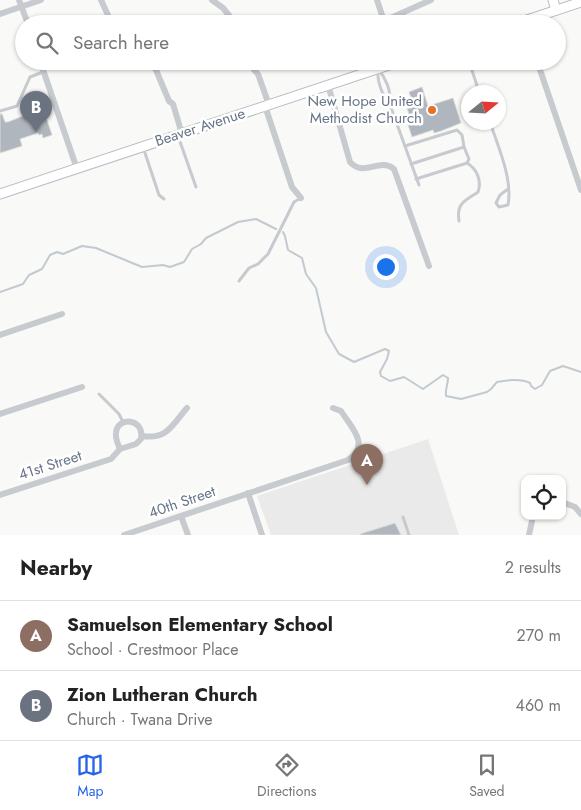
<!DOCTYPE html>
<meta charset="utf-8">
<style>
body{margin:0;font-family:Jost,sans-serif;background:#f2f2f2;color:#222}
.controls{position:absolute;right:15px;bottom:15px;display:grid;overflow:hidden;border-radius:10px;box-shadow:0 1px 4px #0004}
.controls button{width:45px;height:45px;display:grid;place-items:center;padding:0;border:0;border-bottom:1px solid #e0e0e0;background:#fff;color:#222;font:25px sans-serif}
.compass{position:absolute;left:461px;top:85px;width:45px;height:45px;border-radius:50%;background:#fff;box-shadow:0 1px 4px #0004;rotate:72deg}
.you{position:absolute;left:385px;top:266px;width:18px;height:18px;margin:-12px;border:4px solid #fff;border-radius:50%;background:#1a73e8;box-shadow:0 0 0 8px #1a73e833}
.badge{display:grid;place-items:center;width:32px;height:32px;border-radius:50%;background:#2563eb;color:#fff;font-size:16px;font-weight:700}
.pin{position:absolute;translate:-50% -41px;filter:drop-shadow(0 1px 2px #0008)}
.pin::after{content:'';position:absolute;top:26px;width:18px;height:15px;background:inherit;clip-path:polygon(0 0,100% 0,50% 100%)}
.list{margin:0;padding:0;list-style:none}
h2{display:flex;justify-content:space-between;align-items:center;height:65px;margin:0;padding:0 20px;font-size:21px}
h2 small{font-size:16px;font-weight:400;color:#767676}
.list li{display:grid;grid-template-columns:32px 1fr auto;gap:15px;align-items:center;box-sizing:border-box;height:70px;padding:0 20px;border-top:1px solid #e0e0e0}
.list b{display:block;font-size:19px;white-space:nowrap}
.list p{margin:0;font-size:16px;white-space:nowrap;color:#767676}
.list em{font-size:16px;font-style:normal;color:#767676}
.icon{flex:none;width:28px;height:28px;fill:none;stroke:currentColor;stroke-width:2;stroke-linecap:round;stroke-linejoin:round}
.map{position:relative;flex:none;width:581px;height:535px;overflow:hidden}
.search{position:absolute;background:#fff;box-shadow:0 1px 4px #0004;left:15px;right:15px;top:15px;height:55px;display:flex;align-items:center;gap:12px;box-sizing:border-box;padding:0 18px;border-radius:28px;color:#767676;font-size:19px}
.sheet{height:205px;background:#fff}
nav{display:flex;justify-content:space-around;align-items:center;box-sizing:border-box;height:70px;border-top:1px solid #e0e0e0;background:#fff;font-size:14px;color:#767676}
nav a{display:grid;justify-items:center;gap:2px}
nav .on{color:#2563eb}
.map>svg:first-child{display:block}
</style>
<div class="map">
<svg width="581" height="535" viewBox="0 0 581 535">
<rect width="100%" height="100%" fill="#f9f9f7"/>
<polygon fill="#eaeaea" points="428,439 459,535 271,535 257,496"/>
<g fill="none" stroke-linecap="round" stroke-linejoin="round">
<g stroke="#c2cad0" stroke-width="2">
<path d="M 283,232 L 285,236 L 288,250 L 302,258 L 306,274 L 316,288 L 326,332 L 339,354 L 354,362 L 385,349 L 389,351 L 387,359 L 380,372 L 381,376 L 390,381 L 404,377 L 423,389 L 443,375 L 448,378 C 448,385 445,389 446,396 L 461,399 L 487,392 L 491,389 L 497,382 C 507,380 520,378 530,383 L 531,386 L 535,389 L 542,385 L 550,371 L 563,366 L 581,372"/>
<polyline points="0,292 23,284 29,275 42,269 50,255 57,252 63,254 82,246 96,248 142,267 163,265 170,267 184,262 192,249 201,244 206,238 238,222 256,219 276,229"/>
</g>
</g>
<g fill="#b0b6bd" stroke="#dbdbd9">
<polygon points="422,87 428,106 453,98 461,123 441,131 434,133 433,130 412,137 408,125 419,121 416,113 409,115 407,107 413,104 409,92"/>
<polygon points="43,108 52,135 43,138 42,134 39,135 38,133 20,139 22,146 0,153 0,114 2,114 5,122 8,122"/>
<polygon points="395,523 401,535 360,535 360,534"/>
</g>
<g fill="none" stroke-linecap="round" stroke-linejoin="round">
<g stroke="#b9bdc3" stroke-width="11">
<g id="secondary">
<polyline points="553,0 556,10"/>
<polyline points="515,24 581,2"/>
<polyline points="0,194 401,61"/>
</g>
</g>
<g stroke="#c7cace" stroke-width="3">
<polyline points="469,61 479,92"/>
<path d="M 378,69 C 385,77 392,91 389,102 C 381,94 377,80 378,69 Z"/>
<polyline points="389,102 419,185"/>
<polyline points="0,111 17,106 30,77 43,72"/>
<path d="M 490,122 C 498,147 513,179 508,205 L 499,207 L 496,203 L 500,195 L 508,189"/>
<polyline points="178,136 196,187"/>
<polyline points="405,146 457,130 462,135 464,147 411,164"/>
<polyline points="143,147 159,195 164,199"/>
<polyline points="416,179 467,163 469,159 464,147"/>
<path d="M 459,221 C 456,203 465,201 478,192 C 482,181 477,169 467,163"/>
<polyline points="239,281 249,268 258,264 268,254 294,202 301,198"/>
<polyline points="99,394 119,414 123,422"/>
<polyline points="403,517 409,535"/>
</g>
<g stroke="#c7cace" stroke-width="6">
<polyline points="19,0 28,24"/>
<polyline points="101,0 112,24"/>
<polyline points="212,0 223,8 236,24"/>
<polyline points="377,0 385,24"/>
<polyline points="0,14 41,0"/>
<polyline points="377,24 431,0"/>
<polyline points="40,61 77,169"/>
<polyline points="148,61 156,70 169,101 173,104 182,134"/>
<polyline points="251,61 254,70 258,74 269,105"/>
<polyline points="537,61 581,190"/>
<path d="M 328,85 L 350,162 C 365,178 379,157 394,169 L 429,266"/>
<polyline points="265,106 292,187 301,198"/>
<polyline points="0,335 62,314"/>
<polyline points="0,414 82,387"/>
<path d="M 142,436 C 167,440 172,425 187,408"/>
<polyline points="248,493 262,535"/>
<path d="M 0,495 L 111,459 L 120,449 L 136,444 L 141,439 C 145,418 117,416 116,433 C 115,439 118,444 120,449"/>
<polyline points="562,502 575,507 581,514"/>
<polyline points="181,516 188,535"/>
<path d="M 124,535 L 348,460 C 371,445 351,427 341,411 L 333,408"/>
<polyline points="529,535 533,516"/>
</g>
<use href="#secondary" stroke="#fff" stroke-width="9"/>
</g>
<circle fill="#e6712a" stroke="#fff" stroke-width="2" cx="432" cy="110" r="5"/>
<g text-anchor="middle" stroke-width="5" stroke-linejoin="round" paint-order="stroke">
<g font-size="15" fill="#687588" stroke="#fff" text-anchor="end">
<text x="422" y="106">New Hope United<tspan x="422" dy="17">Methodist Church</tspan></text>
</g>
<g font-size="15" fill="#687588" stroke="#fff">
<text transform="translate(200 127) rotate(-18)" y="5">Beaver Avenue</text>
<text transform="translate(50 465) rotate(-18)" y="5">41st Street</text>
<text transform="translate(182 502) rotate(-19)" y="5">40th Street</text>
</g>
</g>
</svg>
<div class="controls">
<button><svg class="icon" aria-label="locate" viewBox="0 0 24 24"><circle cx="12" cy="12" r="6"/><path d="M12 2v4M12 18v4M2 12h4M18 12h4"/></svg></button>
</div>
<svg class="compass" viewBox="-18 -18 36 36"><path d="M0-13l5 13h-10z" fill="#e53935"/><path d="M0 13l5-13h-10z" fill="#767676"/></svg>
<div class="you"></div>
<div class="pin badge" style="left:367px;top:485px;background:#8d6e63">A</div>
<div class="pin badge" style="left:36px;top:132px;background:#6b7280">B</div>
<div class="search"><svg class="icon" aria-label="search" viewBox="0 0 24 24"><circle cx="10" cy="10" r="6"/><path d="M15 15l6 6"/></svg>Search here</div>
</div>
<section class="sheet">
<h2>Nearby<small>2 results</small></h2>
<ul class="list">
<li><span class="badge" style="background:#8d6e63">A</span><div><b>Samuelson Elementary School</b><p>School · Crestmoor Place</p></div><em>270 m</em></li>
<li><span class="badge" style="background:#6b7280">B</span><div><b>Zion Lutheran Church</b><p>Church · Twana Drive</p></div><em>460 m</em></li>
</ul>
</section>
<nav>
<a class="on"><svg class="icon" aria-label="map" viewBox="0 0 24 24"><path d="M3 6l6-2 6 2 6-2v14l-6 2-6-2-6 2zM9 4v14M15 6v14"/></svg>Map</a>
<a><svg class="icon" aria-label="directions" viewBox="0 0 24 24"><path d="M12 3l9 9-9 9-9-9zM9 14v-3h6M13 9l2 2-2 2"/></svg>Directions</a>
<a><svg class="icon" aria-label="saved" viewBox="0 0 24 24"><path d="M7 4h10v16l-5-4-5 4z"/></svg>Saved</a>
</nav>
